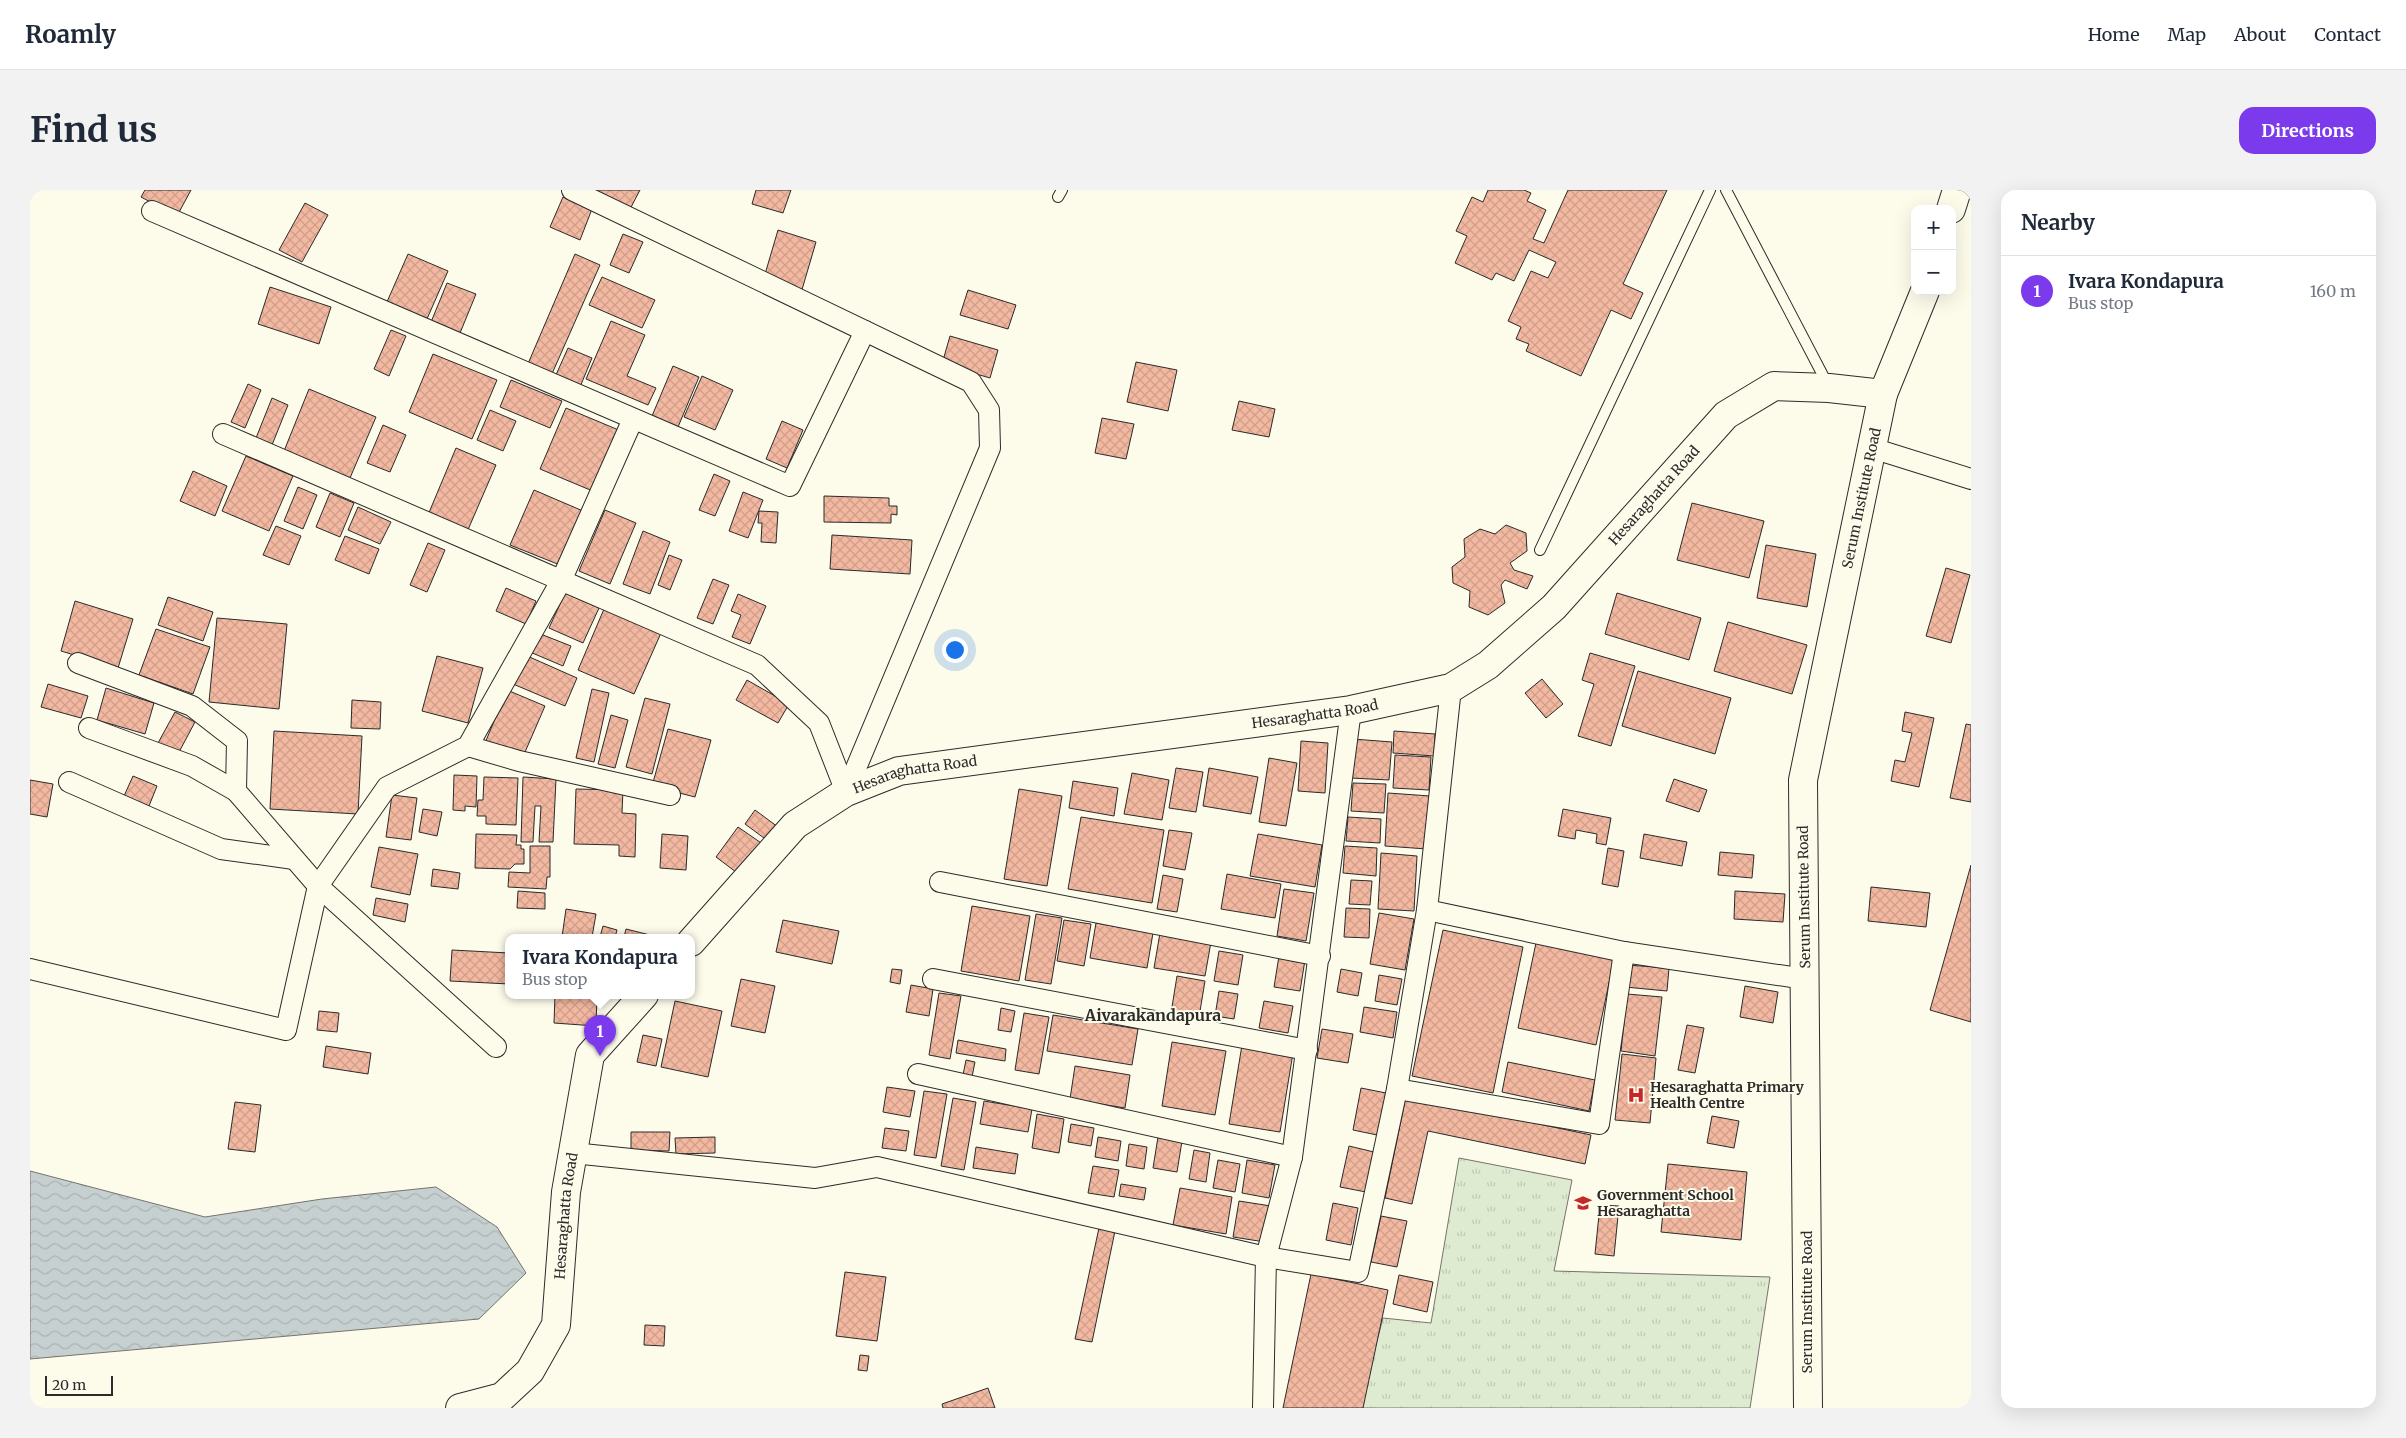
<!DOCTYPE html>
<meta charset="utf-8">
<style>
body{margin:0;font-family:Merriweather,serif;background:#f2f2f3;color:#1f2937}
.controls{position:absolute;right:15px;top:15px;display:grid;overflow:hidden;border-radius:10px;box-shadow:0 5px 20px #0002}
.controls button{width:45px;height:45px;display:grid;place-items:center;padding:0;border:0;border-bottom:1px solid #e0e1e3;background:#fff;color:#1f2937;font:25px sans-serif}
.scale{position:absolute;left:15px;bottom:12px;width:68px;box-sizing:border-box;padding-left:5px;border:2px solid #2b2b2b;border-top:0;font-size:14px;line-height:18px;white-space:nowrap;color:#2b2b2b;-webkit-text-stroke:4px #fdfbea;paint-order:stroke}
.you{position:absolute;left:924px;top:459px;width:18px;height:18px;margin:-12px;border:4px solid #fff;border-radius:50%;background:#1a73e8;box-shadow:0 0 0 8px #1a73e833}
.badge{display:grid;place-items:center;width:32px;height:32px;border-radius:50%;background:#7c3aed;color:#fff;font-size:16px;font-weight:700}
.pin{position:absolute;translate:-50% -41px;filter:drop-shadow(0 1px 2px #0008)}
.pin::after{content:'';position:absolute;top:26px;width:18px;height:15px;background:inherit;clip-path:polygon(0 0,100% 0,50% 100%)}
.popup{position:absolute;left:475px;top:744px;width:190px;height:65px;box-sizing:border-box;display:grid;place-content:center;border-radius:10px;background:#fff;filter:drop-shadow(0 1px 4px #0005);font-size:16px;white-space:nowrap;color:#747a83}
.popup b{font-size:19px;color:#1f2937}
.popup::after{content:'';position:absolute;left:50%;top:100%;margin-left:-10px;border:10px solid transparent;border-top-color:#fff}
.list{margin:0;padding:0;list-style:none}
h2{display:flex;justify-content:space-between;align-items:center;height:65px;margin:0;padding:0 20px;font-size:21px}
h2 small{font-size:16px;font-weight:400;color:#747a83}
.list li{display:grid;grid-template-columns:32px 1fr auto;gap:15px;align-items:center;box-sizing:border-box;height:70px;padding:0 20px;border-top:1px solid #e0e1e3}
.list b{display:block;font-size:19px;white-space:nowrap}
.list p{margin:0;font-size:16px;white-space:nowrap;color:#747a83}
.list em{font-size:16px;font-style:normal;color:#747a83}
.map{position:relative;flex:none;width:1941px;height:1218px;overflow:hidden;border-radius:15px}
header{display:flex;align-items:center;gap:30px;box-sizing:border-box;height:70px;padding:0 25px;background:#fff;border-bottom:1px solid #e0e1e3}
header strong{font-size:24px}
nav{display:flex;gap:28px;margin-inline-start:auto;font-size:18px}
.intro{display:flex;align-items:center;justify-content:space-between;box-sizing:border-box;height:120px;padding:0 30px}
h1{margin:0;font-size:35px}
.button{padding:12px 22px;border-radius:15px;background:#7c3aed;color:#fff;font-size:18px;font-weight:700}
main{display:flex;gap:30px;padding:0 30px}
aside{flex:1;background:#fff;border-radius:15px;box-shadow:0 5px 20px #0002}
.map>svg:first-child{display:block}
</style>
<header>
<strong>Roamly</strong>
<nav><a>Home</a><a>Map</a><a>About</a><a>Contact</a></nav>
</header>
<div class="intro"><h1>Find us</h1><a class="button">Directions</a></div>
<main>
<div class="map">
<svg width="1941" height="1218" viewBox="0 0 1941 1218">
<defs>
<pattern id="park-tufts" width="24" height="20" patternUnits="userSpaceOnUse" patternTransform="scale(1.25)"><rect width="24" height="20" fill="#deebd1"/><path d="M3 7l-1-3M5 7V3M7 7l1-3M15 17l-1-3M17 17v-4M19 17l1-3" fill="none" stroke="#bfcab4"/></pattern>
<pattern id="water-waves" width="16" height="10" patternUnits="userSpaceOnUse" patternTransform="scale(1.25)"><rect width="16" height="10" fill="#c7d0d0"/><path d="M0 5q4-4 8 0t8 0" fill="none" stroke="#abb3b3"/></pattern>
<pattern id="building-cross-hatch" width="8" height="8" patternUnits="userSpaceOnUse" patternTransform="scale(1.25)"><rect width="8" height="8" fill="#f2b8a0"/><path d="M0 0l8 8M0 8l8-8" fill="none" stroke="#d09e8a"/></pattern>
</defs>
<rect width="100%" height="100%" fill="#fdfbea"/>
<polygon fill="url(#park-tufts)" stroke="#74746e" points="1429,968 1542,990 1524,1081 1740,1087 1720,1218 1329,1218 1353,1128 1401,1133"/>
<polygon fill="url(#water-waves)" stroke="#74746e" points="0,981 175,1027 292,1009 406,997 467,1037 496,1083 449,1129 0,1169"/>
<g fill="url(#building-cross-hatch)" stroke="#2b2b2b">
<polygon points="115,0 161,0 147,26 111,7"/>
<polygon points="559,0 610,0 599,21"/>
<polygon points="726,0 761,0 753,23 722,14"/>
<polygon points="1458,0 1494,0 1501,3 1497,11 1516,20 1503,49 1514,53 1538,0 1637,0 1593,94 1613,103 1601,129 1581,120 1551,186 1496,161 1499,154 1486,149 1491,137 1478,131 1501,81 1518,88 1526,72 1499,60 1484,91 1466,83 1462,90 1425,73 1437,46 1426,41 1442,7 1453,12"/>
<polygon points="533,7 562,19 550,50 520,37"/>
<polygon points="275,13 298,25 272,72 249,60"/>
<polygon points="748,40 786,52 771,103 733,91"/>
<polygon points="593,44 613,52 599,83 580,75"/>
<polygon points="378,64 418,81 393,138 353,121"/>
<polygon points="545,64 570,75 521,186 497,176"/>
<polygon points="572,87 625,110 612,138 559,115"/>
<polygon points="417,93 446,104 428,148 399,137"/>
<polygon points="240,97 301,117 289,154 228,134"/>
<polygon points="938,100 986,115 978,139 930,125"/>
<polygon points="581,131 615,145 597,186 626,198 618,215 556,189"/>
<polygon points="361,140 376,146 359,186 344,179"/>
<polygon points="920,146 968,160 960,188 912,174"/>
<polygon points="538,158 562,168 550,197 525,187"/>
<polygon points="403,164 467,190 442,249 379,222"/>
<polygon points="1106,172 1147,180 1138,221 1097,212"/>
<polygon points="643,176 669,187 648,237 622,226"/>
<polygon points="672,186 703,200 685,240 654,227"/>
<polygon points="481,190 532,211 520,238 470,217"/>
<polygon points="218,194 231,200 215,238 201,232"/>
<polygon points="279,199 346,227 320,288 254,261"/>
<polygon points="242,208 258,215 242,255 226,248"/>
<polygon points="1209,211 1245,219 1239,247 1202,240"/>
<polygon points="536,218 591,241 565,302 510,279"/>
<polygon points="460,220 486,231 473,261 447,250"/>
<polygon points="1072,228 1104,234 1096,269 1065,263"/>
<polygon points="752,231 773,240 757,278 736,269"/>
<polygon points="353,235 376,245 360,282 337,273"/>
<polygon points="426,258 466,275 437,342 398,325"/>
<polygon points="216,266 263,286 239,341 192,321"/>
<polygon points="163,281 197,296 185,326 150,311"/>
<polygon points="684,284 700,291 685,326 669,320"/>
<polygon points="268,297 287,305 273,339 254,331"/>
<polygon points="504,300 553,321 530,375 480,355"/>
<polygon points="713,302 733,310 718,348 699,341"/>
<polygon points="300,303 324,313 310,347 286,337"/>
<polygon points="794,306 859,308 859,316 867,316 867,325 861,324 861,333 794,332"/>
<polygon points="1662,313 1734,331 1719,388 1647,370"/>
<polygon points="328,317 361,332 350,354 318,340"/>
<polygon points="575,320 606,333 580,394 549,381"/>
<polygon points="729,321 748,322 746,353 731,352 732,333 728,333"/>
<polygon points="1476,335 1496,343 1497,361 1480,373 1484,380 1503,386 1497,399 1475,390 1471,395 1475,413 1458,425 1439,417 1440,401 1423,393 1422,377 1435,367 1434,349 1450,339 1465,344"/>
<polygon points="246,336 271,346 259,375 233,365"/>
<polygon points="613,341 640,352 620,404 593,394"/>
<polygon points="802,345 882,350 880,384 800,379"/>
<polygon points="315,346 349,359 339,384 305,370"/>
<polygon points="398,353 415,360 397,402 380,395"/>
<polygon points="1736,355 1786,364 1777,417 1727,408"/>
<polygon points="639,365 652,370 640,400 628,395"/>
<polygon points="1916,378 1940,385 1921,453 1896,446"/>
<polygon points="683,389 699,395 683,434 667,428"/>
<polygon points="476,398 506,411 496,434 466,421"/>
<polygon points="535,403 569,418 553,453 519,438"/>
<polygon points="1587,403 1671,428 1659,470 1575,444"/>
<polygon points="708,404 736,416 720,454 702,447 711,425 701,421"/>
<polygon points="138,407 183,422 173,451 128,435"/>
<polygon points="45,411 103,429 88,478 31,461"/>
<polygon points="574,419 631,443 604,504 548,480"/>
<polygon points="187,428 257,434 249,519 179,512"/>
<polygon points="1698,432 1777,455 1762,504 1684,481"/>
<polygon points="126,439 180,457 163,504 109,485"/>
<polygon points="508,443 541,456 533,476 500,462"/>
<polygon points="1560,463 1605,476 1581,556 1548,546 1564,494 1552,490"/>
<polygon points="495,465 547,488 535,516 483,494"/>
<polygon points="407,466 453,478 438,533 392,521"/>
<polygon points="1608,481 1701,508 1685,564 1592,536"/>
<polygon points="1512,489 1533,514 1516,528 1495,503"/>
<polygon points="717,490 759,514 748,533 706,510"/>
<polygon points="18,494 58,506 51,528 11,517"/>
<polygon points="76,498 124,513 115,544 67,530"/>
<polygon points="562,499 579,503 564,572 546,568"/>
<polygon points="477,500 515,516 492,569 455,553"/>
<polygon points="615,508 640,514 622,584 596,577"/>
<polygon points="322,510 351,512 350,539 321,538"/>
<polygon points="145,522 165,532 148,564 128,553"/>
<polygon points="1875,522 1904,528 1889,597 1861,591 1865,570 1875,572 1882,543 1872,541"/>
<polygon points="581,525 598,530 585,578 568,574"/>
<polygon points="1936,534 1941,535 1941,612 1920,608"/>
<polygon points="638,539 681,550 665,607 622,596"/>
<polygon points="244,541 332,546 328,624 240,619"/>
<polygon points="1364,541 1405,544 1404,566 1363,563"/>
<polygon points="1323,549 1362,552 1359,590 1321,588"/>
<polygon points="1271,551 1298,553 1295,603 1268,601"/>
<polygon points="1365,565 1401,567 1399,600 1363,598"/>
<polygon points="1239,568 1267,573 1256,636 1229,632"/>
<polygon points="1146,578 1173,582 1166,622 1139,618"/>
<polygon points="1179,578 1228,587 1221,624 1173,616"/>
<polygon points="1102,583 1139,590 1132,630 1094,624"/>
<polygon points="424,585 447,586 446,617 435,616 435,621 423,620"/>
<polygon points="103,586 127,596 119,616 94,606"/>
<polygon points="454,587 488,588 486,635 456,634 456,626 447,626 448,610 453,610"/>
<polygon points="493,587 526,589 523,652 509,652 511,616 505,616 503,652 491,652"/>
<polygon points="1644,589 1677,600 1669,622 1636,611"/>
<polygon points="0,590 23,594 17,627 0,624"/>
<polygon points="1043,591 1088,598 1084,626 1039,618"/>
<polygon points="1323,593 1356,594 1354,623 1321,621"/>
<polygon points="546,599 593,600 592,623 606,624 605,667 589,666 589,655 544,654"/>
<polygon points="989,599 1032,606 1017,696 974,689"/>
<polygon points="1358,603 1400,606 1397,659 1355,656"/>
<polygon points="362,605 387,608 381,650 356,647"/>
<polygon points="393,619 412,622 407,646 389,642"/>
<polygon points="1533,619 1581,628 1576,655 1566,653 1567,644 1546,640 1545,649 1528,646"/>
<polygon points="725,620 748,637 738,651 715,634"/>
<polygon points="1051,627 1134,640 1122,713 1038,699"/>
<polygon points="1318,627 1351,629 1350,653 1316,651"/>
<polygon points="708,637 737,657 714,688 686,667"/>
<polygon points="1139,640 1162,643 1155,680 1133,676"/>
<polygon points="446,644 487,645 486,655 491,655 491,659 494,659 494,674 485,674 480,679 445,678"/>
<polygon points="632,644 658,646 656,680 630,678"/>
<polygon points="1228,644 1292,655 1285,697 1220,686"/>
<polygon points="1614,644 1657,652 1652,676 1610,668"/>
<polygon points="500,656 520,656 520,687 517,687 516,699 478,697 479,682 500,683"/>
<polygon points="1315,656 1347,658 1346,686 1313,683"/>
<polygon points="349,657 388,664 380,705 341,697"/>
<polygon points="1578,658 1594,661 1588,697 1572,694"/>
<polygon points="1690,662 1724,665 1722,688 1688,685"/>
<polygon points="1351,663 1387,666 1384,721 1348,719"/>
<polygon points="1941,675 1941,832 1900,820"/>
<polygon points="403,679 430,683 428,699 401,696"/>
<polygon points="1197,684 1251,694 1245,728 1191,719"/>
<polygon points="1133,685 1153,689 1147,722 1127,719"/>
<polygon points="1321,690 1342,691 1340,715 1319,714"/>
<polygon points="1841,697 1900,703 1896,737 1838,731"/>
<polygon points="1254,699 1284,703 1276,751 1247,746"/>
<polygon points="488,701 515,703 515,719 487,718"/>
<polygon points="1705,701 1755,704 1753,732 1704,729"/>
<polygon points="346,708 378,714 375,732 343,725"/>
<polygon points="942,716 1000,726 989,791 931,781"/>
<polygon points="1316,718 1340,719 1339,748 1314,747"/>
<polygon points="536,719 566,724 562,747 532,747"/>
<polygon points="1349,723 1384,729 1375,780 1340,774"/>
<polygon points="1006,724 1032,728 1021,794 995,790"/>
<polygon points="753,730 809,741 802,774 746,762"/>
<polygon points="1034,730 1061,734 1054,776 1027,771"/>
<polygon points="1066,733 1123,743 1117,778 1060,768"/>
<polygon points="573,736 587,740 585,747 570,747"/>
<polygon points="596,739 628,747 594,747"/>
<polygon points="1413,740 1493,757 1463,903 1382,886"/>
<polygon points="1130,743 1181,752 1175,786 1124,778"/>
<polygon points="1506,753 1584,769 1566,855 1488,838"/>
<polygon points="422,760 479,763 479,794 420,791"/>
<polygon points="1189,761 1213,765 1208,795 1184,791"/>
<polygon points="1249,766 1275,770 1270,801 1244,797"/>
<polygon points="1597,775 1639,778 1637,801 1595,797"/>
<polygon points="862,779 872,780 870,794 860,792"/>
<polygon points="1311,779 1332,783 1328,806 1307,802"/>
<polygon points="1349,785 1372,789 1367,815 1345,811"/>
<polygon points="1147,786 1175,791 1169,827 1141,823"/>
<polygon points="711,789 745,796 735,843 701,836"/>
<polygon points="881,795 903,799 899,826 876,822"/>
<polygon points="1715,796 1748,802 1743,833 1710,827"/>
<polygon points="1189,801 1208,804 1204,829 1185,826"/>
<polygon points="909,803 931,806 920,869 899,865"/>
<polygon points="1597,804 1632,807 1625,866 1591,861"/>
<polygon points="525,805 567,805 566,836 524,833"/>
<polygon points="645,811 692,821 678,887 631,877"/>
<polygon points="1234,811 1263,816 1258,843 1229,838"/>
<polygon points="1334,817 1367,822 1363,848 1330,842"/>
<polygon points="971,818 985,821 981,842 968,840"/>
<polygon points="289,821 309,823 307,842 287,840"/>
<polygon points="994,823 1019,827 1009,884 985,880"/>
<polygon points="1023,825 1108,839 1102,875 1017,861"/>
<polygon points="1657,835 1674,838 1665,883 1648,880"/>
<polygon points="1292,839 1323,844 1318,873 1287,868"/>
<polygon points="613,845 632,849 626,876 607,872"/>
<polygon points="928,850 976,859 975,871 926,863"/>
<polygon points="1142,852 1196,861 1185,925 1132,916"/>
<polygon points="1212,855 1263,863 1250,942 1199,934"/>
<polygon points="296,856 341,863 338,884 293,877"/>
<polygon points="1592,864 1626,868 1620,933 1585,930"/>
<polygon points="936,870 945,872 942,887 933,885"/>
<polygon points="1478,872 1565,890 1559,921 1472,902"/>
<polygon points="1045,876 1100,885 1095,918 1040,909"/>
<polygon points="857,897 885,901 880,927 853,922"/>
<polygon points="1331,898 1361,904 1352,946 1323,940"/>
<polygon points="894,901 917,904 906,968 884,965"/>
<polygon points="1376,906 1561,945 1555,974 1398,941 1382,1014 1355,1008"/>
<polygon points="923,908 946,912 934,980 911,976"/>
<polygon points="954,911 1002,919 998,942 950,934"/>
<polygon points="205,912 231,915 225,962 198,959"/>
<polygon points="1007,924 1034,929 1029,963 1002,958"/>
<polygon points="1682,926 1709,931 1704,958 1677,953"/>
<polygon points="1041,934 1064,938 1061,956 1038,952"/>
<polygon points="855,938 879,941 876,961 852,958"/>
<polygon points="601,942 640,942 639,961 601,960"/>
<polygon points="685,947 685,963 646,964 645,948"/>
<polygon points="1068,947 1091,951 1088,971 1065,967"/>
<polygon points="1128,947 1152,951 1147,982 1123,978"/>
<polygon points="1099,954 1117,957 1114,979 1096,976"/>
<polygon points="1319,956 1344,962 1336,1002 1310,997"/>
<polygon points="946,957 988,964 985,984 943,978"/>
<polygon points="1164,960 1180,963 1176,992 1159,989"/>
<polygon points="1188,970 1210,974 1205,1002 1183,998"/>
<polygon points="1217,970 1245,975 1239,1008 1212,1003"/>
<polygon points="1638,974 1717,982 1711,1050 1631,1042"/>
<polygon points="1063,976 1089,980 1084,1007 1058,1003"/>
<polygon points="1091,994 1116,998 1114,1010 1089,1006"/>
<polygon points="1150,998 1202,1007 1196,1044 1143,1035"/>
<polygon points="1209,1011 1241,1016 1235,1052 1203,1047"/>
<polygon points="1303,1013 1328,1018 1321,1055 1296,1050"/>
<polygon points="1570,1015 1589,1016 1584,1066 1565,1064"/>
<polygon points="1351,1026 1377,1031 1367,1077 1341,1072"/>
<polygon points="1069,1038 1085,1041 1062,1152 1045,1149"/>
<polygon points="815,1082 856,1087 847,1151 806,1146"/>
<polygon points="1281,1084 1358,1100 1333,1218 1253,1218"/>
<polygon points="1369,1085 1403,1092 1397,1122 1363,1114"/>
<polygon points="615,1135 635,1136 634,1156 614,1155"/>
<polygon points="830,1165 839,1166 837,1181 828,1180"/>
<polygon points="958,1198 965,1218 913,1218 912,1214"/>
</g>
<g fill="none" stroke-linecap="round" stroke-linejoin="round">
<g stroke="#2b2b2b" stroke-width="12">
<g id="lane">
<polyline points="1696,0 1798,195"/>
<polyline points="1028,7 1032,0"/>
<polyline points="1510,360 1680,0"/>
</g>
</g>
<g stroke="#2b2b2b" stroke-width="22">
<g id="street">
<polyline points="542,0 941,192 959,220 960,258 816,602"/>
<polyline points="122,21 760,296 835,141"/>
<polyline points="193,244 727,475 789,533 816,602"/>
<polyline points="1842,258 1941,289"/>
<polyline points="48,473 162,516 207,551 206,601 288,696 466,857"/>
<polyline points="59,538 162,576 206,601"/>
<polyline points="438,556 489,571 640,605"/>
<polyline points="39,592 191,659 264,669"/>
<polyline points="910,692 1290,766"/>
<polyline points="1397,720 1594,762 1775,789"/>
<polyline points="0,779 256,840 288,696 357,597 438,556 531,391 603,229"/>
<polyline points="903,789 1277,860"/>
<polyline points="888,884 1262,967"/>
<polyline points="1367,899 1569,934 1594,762"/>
<polyline points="543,963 785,988 847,977 1236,1067 1328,1082 1367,899 1397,720 1421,498"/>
<polyline points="1233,1218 1236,1067 1262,967 1321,520"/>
</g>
</g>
<g stroke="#2b2b2b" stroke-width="30">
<g id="secondary">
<path id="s1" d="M 1778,1218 L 1773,590 L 1853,204"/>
</g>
</g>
<g stroke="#2b2b2b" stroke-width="30">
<g id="primary">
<polyline points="1921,19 1927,0"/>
<path id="s2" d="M 661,752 L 765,635 L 816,602 L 869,581 L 1321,520 L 1421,498 L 1458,475 L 1524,417 L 1696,225 L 1744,196 L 1799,198 L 1853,204 L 1895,101"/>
<path id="s3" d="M 430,1218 L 472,1207 L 500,1181 L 526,1135 L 536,1002 L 560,865 L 614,805"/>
</g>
</g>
<use href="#lane" stroke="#fdfbea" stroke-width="10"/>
<use href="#street" stroke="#fdfbea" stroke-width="20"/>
<use href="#secondary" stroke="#fdfbea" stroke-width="28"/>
<use href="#primary" stroke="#fdfbea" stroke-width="28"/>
</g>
<defs>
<g id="hospital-bare" transform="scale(1.35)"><path d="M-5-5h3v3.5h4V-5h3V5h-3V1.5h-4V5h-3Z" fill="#c62828" stroke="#fdfbea" stroke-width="2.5" paint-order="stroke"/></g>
<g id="school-bare" transform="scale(1.35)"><path d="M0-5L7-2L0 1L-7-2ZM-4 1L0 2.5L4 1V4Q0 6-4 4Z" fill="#c62828" stroke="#fdfbea" stroke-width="2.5" paint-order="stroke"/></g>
</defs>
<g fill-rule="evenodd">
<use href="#hospital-bare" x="1606" y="905"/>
<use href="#school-bare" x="1553" y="1013"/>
</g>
<g text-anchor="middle" stroke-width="4" stroke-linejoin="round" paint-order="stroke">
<g font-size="14" fill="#2b2b2b" stroke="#fdfbea">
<text dy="5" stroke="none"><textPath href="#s2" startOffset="1114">Hesaraghatta Road</textPath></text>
<text dy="5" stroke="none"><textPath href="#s1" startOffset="916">Serum Institute Road</textPath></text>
<text dy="5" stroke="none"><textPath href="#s2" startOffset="694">Hesaraghatta Road</textPath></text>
<text dy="5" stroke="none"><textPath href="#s2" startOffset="289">Hesaraghatta Road</textPath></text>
<text transform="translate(1774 707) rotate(-91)" y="5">Serum Institute Road</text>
<text dy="5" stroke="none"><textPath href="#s3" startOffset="244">Hesaraghatta Road</textPath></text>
<text transform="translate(1777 1112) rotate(-90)" y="5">Serum Institute Road</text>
</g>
<g font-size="14" font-weight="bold" fill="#2b2b2b" stroke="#fdfbea" text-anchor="start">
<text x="1620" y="902">Hesaraghatta Primary<tspan x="1620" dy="16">Health Centre</tspan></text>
<text x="1567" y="1010">Government School<tspan x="1567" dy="16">Hesaraghatta</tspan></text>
</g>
<g font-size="16" font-weight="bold" fill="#2b2b2b" stroke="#fdfbea">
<text x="1123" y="831">Aivarakandapura</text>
</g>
</g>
</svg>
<div class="controls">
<button>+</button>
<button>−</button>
</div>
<div class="scale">20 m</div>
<div class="you"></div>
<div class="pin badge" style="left:570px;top:866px">1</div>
<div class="popup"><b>Ivara Kondapura</b>Bus stop</div>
</div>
<aside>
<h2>Nearby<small></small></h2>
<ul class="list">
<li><span class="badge">1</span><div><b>Ivara Kondapura</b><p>Bus stop</p></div><em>160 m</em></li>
</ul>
</aside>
</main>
